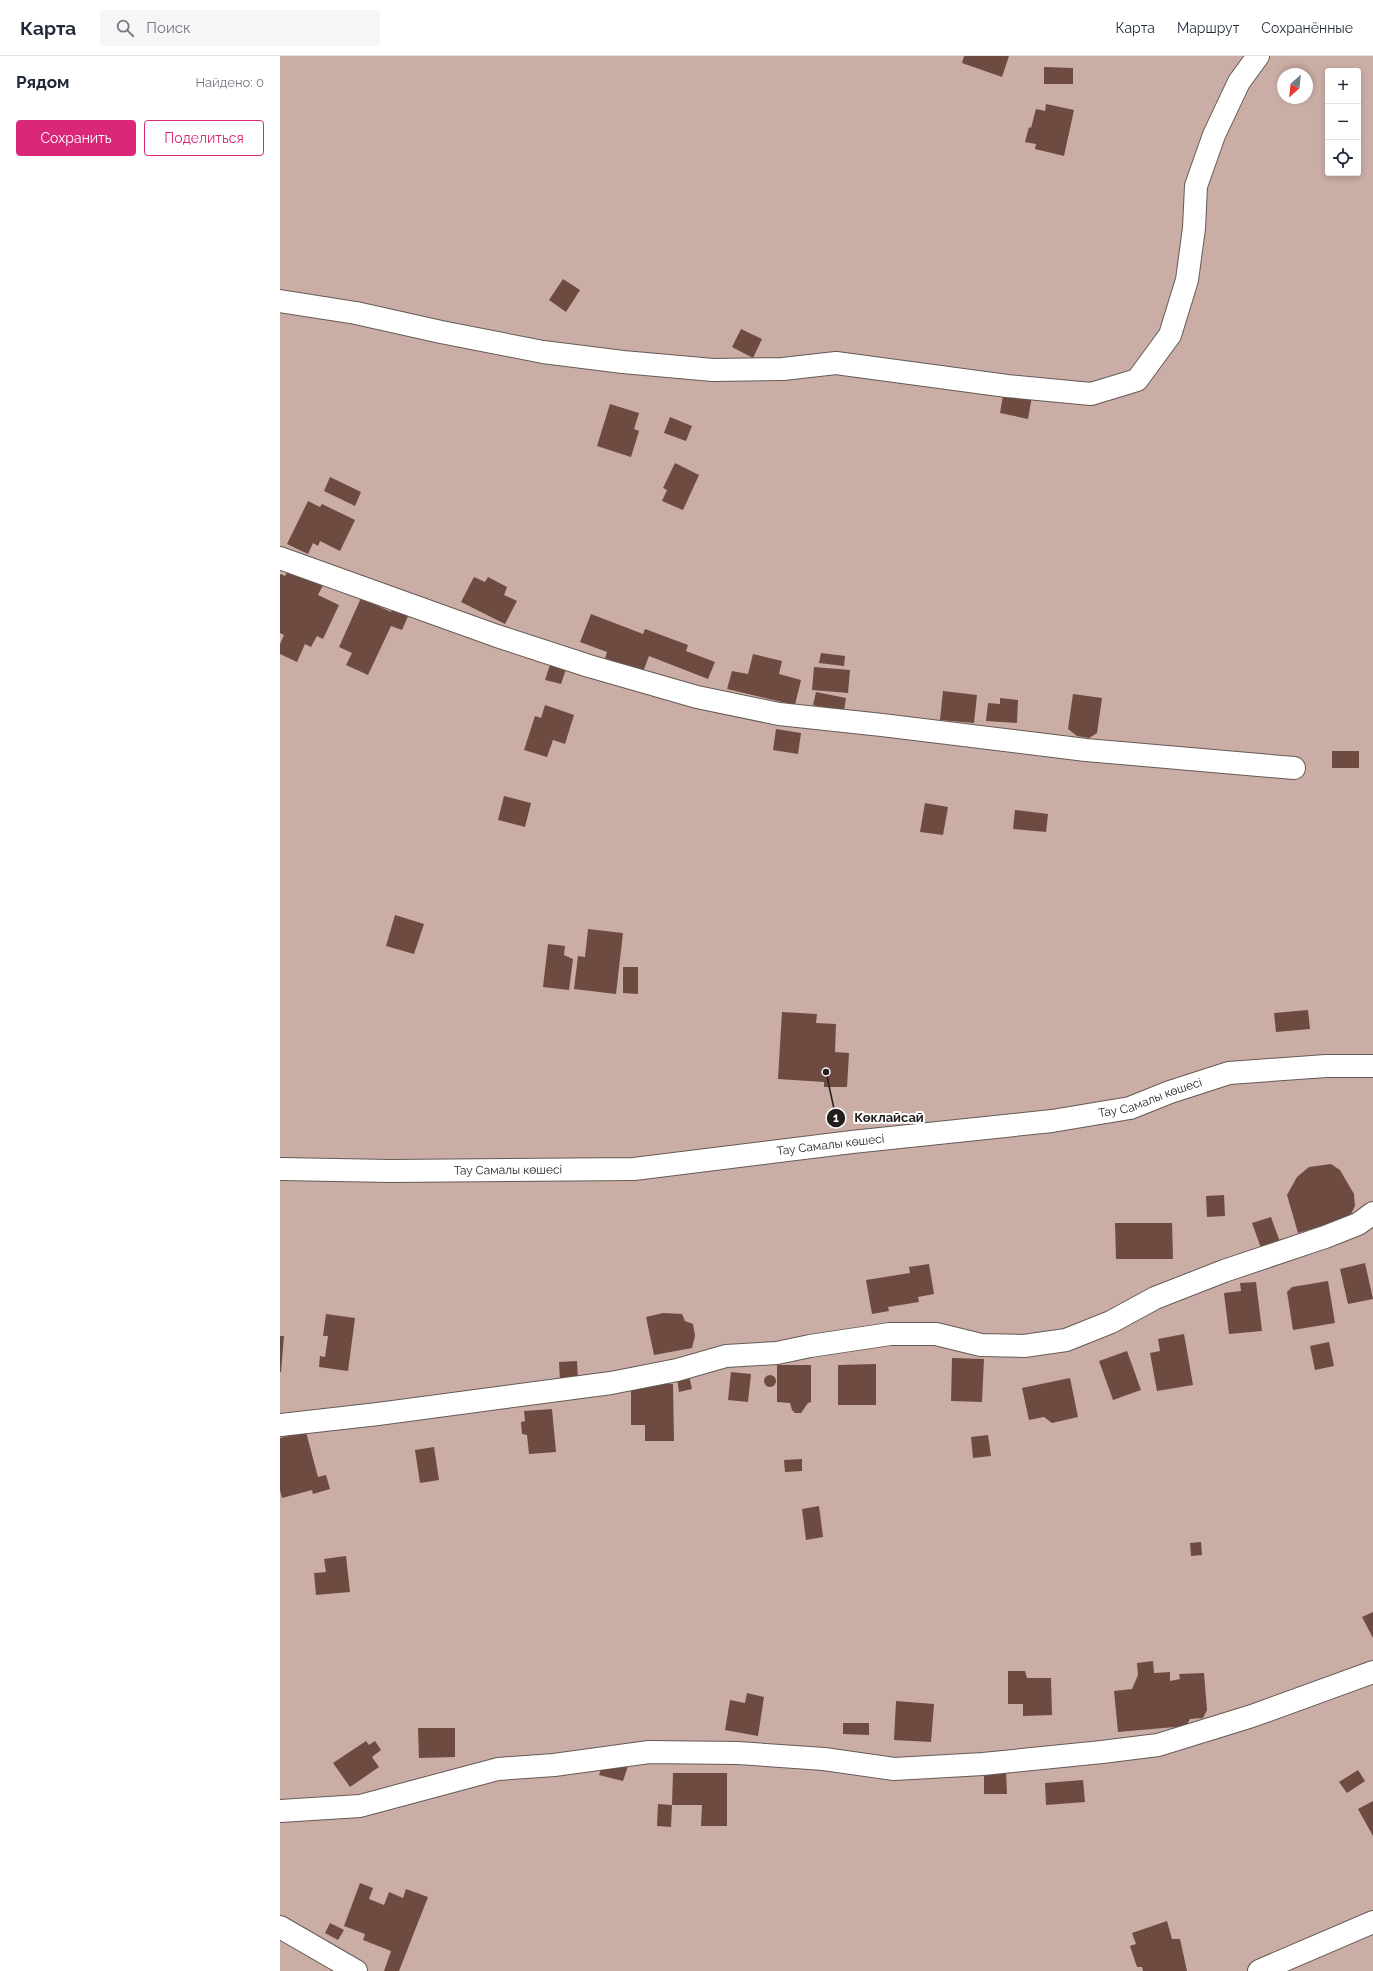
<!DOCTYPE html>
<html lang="ru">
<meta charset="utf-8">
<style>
body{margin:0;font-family:Raleway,sans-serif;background:#f6f6f7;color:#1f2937}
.controls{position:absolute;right:12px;top:12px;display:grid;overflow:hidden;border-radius:4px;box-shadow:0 2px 6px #0003}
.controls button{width:36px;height:36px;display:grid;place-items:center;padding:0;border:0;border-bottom:1px solid #e0e1e3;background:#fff;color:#1f2937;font:20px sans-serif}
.compass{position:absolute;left:997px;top:12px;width:36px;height:36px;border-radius:50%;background:#fff;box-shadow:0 2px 6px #0003;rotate:207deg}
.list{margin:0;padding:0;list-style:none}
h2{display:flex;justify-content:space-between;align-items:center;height:52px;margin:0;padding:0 16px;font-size:17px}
h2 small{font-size:13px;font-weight:400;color:#747a83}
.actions{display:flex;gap:8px;padding:12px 16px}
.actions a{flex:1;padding:9px 0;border:1px solid #db2777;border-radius:4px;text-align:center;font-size:14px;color:#db2777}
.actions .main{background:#db2777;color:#fff}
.icon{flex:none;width:22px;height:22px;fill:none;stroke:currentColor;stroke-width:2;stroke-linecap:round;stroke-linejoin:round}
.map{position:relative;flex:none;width:1093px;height:1915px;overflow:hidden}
header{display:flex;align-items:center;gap:24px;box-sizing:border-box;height:56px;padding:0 20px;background:#fff;border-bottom:1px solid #e0e1e3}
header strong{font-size:19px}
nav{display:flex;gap:22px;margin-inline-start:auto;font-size:14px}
.search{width:280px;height:36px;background:#f6f6f7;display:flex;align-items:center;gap:10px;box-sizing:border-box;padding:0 14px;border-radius:4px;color:#747a83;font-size:15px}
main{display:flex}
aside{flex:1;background:#fff}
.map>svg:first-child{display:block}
</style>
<header>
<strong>Карта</strong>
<div class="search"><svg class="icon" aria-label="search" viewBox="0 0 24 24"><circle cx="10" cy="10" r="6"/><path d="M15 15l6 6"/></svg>Поиск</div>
<nav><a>Карта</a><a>Маршрут</a><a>Сохранённые</a></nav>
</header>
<main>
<aside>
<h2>Рядом<small>Найдено: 0</small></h2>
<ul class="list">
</ul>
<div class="actions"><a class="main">Сохранить</a><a>Поделиться</a></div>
</aside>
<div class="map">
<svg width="1093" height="1915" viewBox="0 0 1093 1915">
<rect width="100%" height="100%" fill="#eee0dc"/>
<path fill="#caada5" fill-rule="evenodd" d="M 0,0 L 1093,0 L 1093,1915 L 0,1915 ZM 1048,15 L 1078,15 L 1078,117 L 1048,117 ZM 1003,18 L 1027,18 L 1027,42 L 1003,42 Z"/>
<g fill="#6e4b41">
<polygon points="684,0 729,0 722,21 682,7"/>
<polygon points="764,11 793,12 793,28 764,28"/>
<polygon points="766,48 794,54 784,100 755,93 756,88 745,86 749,71 751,72 756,53 765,55"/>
<polygon points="283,223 300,234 286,256 269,244"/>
<polygon points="461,273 482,283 473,302 452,291"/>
<polygon points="724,334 752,340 748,363 720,357"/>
<polygon points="330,348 359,357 354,373 359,375 351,401 317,390"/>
<polygon points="390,361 412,370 406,385 384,377"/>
<polygon points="395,407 419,419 403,454 382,445 387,434 383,432"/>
<polygon points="50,421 81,436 75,450 44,435"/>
<polygon points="28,445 40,451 42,448 75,464 60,495 40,485 38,490 33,487 28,498 7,488"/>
<polygon points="10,510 44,527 38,539 59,549 43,583 37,580 31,591 25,588 17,606 0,598 0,588 4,579 0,577 0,519 1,518 5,520"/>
<polygon points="194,521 205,526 208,521 227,531 224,539 237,545 225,568 181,546"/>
<polygon points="81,542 111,556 113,551 129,558 122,574 111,570 88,619 66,609 72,597 59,591"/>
<polygon points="311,558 363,578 365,573 408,589 406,595 435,606 428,623 369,600 363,616 325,602 327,596 300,586"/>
<polygon points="541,597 565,600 564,610 539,607"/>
<polygon points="473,598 502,605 499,618 521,624 515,649 447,633 452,615 468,618"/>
<polygon points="270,609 286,613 281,628 265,624"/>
<polygon points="534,611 570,614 568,637 532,634"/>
<polygon points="663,635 697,639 694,667 660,664"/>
<polygon points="536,636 566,642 564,655 533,649"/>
<polygon points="793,638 822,642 817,677 809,682 797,680 788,673"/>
<polygon points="720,642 738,644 737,667 706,665 708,647 720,648"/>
<polygon points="265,649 294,659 285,688 273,684 267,701 244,694 255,660 261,662"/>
<polygon points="496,673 521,677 518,698 493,694"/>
<rect x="1052" y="695" width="27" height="17"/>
<polygon points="224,740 251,747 245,771 218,764"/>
<polygon points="645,747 668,751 663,779 640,776"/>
<polygon points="735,754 768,758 766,776 733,773"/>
<polygon points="115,859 144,868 134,898 106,890"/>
<polygon points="308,873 343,877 336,938 294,933 298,900 305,901"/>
<polygon points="268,888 285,890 284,899 293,903 289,934 263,931"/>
<polygon points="343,911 358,911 358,938 343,937"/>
<polygon points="1028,954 1030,973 996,976 994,957"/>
<polygon points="502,956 537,958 536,967 556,968 555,996 569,997 567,1031 544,1031 544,1026 498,1023"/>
<polygon points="1051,1108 1060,1114 1074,1138 1075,1150 1069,1162 1018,1177 1007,1139 1017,1121 1029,1111"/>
<polygon points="944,1139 945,1160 927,1161 926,1140"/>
<polygon points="991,1161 1000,1186 981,1192 972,1167"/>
<polygon points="835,1167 892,1167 893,1203 836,1203"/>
<polygon points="1085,1207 1093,1243 1068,1248 1060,1213"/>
<polygon points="649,1208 654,1238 638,1241 639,1246 608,1251 609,1255 592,1258 586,1224 630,1217 629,1211"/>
<polygon points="1048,1225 1055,1267 1013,1274 1007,1236 1012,1231"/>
<polygon points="976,1226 982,1275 949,1278 944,1237 961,1235 960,1227"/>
<polygon points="383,1257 402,1258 405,1265 413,1268 415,1280 412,1292 374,1299 366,1261"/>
<polygon points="46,1258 75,1262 68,1315 39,1311 40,1300 45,1301 48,1280 43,1280"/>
<polygon points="904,1278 913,1329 877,1335 870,1297 880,1295 878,1283"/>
<polygon points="0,1280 4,1280 1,1316 0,1316"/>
<polygon points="1049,1286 1054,1310 1035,1314 1030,1290"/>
<polygon points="847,1295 861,1334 833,1344 819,1305"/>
<polygon points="672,1302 704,1303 702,1346 671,1345"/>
<polygon points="297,1305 298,1324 280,1325 279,1306"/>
<polygon points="596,1308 596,1349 558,1349 558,1309"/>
<polygon points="497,1309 531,1309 531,1346 528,1347 521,1357 515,1357 512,1354 510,1347 497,1346"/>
<polygon points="451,1316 471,1318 468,1346 448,1344"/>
<circle cx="490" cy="1325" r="6"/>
<polygon points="409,1320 412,1333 399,1336 397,1322"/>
<polygon points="790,1322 798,1361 772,1367 764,1361 749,1364 742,1332"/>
<polygon points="351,1328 393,1328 394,1385 365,1385 365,1369 351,1369"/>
<polygon points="272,1353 276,1396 249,1398 247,1379 242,1378 241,1366 245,1365 244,1355"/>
<polygon points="26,1376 38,1421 46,1419 50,1433 33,1438 32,1434 2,1442 0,1434 0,1382"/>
<polygon points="708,1379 711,1400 693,1402 691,1381"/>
<polygon points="154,1391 159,1424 140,1427 135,1394"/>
<polygon points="522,1403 522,1415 505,1416 504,1404"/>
<polygon points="539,1450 543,1481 526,1484 522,1453"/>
<polygon points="921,1486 922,1499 911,1500 910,1487"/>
<polygon points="66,1500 70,1536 36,1539 34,1517 46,1516 44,1503"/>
<polygon points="1093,1556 1093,1582 1082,1561"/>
<polygon points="873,1605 874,1617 890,1616 890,1625 900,1623 899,1618 924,1617 927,1654 923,1662 910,1663 906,1670 838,1676 834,1635 852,1633 858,1619 857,1607"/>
<polygon points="728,1615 745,1615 747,1622 771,1622 772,1659 743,1660 743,1648 728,1648"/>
<polygon points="467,1637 484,1641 478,1680 445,1674 450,1644 465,1647"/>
<polygon points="616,1645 654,1648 651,1686 614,1684"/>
<polygon points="563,1667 589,1667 589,1679 563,1678"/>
<polygon points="138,1672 175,1672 175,1701 139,1702"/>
<polygon points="86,1685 89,1689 95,1685 101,1694 92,1701 99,1711 70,1731 53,1707"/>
<polygon points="324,1704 348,1710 343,1725 319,1719"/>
<polygon points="1078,1714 1085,1725 1067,1737 1059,1726"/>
<polygon points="704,1715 726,1715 727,1738 704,1738"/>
<polygon points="393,1717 447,1717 447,1770 421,1770 422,1749 392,1749"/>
<polygon points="803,1724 805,1746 766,1749 765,1727"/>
<polygon points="1093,1745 1093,1780 1078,1753"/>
<polygon points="378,1748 392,1749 391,1771 377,1770"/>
<polygon points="80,1827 93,1832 89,1843 104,1849 109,1836 123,1842 126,1833 148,1841 119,1915 104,1915 111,1895 83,1884 85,1878 64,1870"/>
<polygon points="887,1865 892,1883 900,1883 907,1915 863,1915 862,1911 857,1911 850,1890 856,1888 852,1877"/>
<polygon points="50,1867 64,1874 58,1884 45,1877"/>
</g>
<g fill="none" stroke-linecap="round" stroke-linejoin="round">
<g stroke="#655a56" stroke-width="24">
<g id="minor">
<polyline points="0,245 76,257 161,276 263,296 343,306 433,314 503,313 556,307 727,330 811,338 857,324 890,279 907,224 914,172 916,130 934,79 959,26 978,0"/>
<polyline points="0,502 217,580 309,610 417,641 499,658 602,669 806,694 1014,712"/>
<path id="s1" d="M 0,1113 L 111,1115 L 354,1113 L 572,1086 L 772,1065 L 850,1052 L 890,1036 L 949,1017 L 1046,1010 L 1093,1010"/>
<polyline points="0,1369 98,1358 331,1327 397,1314 446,1300 497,1297 530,1290 610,1278 656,1278 701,1289 744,1290 786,1284 831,1266 875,1242 944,1215 1045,1181 1078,1168 1093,1157"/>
<polyline points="0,1755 80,1750 218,1713 274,1709 369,1696 458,1697 544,1703 614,1713 703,1708 822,1696 878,1689 972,1660 1093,1616"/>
<polyline points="0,1871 76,1915"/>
<polyline points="979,1915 1093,1866"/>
</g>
</g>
<use href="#minor" stroke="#fff" stroke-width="22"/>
</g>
<g text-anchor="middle" stroke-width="4" stroke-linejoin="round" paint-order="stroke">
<g font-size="12" fill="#241f1e" stroke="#fff">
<text dy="4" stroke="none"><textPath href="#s1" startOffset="876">Тау Самалы көшесі</textPath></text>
<text dy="4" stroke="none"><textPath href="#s1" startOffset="552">Тау Самалы көшесі</textPath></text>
<text dy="4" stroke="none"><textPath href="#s1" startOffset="228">Тау Самалы көшесі</textPath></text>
</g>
</g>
<path fill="none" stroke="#241f1e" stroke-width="1.5" d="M546 1016L556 1062"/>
<g fill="#241f1e" stroke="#fff" stroke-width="1.5">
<circle cx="546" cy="1016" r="4"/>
<circle cx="556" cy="1062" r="10"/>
</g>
<g font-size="12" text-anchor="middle" font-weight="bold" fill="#fff">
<text x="556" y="1066">1</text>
</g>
<g font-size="13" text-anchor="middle" font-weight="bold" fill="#241f1e" stroke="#fff" stroke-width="4" stroke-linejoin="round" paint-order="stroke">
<text x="609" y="1066">Көклайсай</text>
</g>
</svg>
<div class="controls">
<button>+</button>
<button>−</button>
<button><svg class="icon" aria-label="locate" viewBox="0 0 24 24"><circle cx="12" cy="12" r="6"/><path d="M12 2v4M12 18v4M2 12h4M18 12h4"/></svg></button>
</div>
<svg class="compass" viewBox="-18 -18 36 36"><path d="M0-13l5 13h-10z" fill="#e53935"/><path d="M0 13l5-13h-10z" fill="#747a83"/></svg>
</div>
</main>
